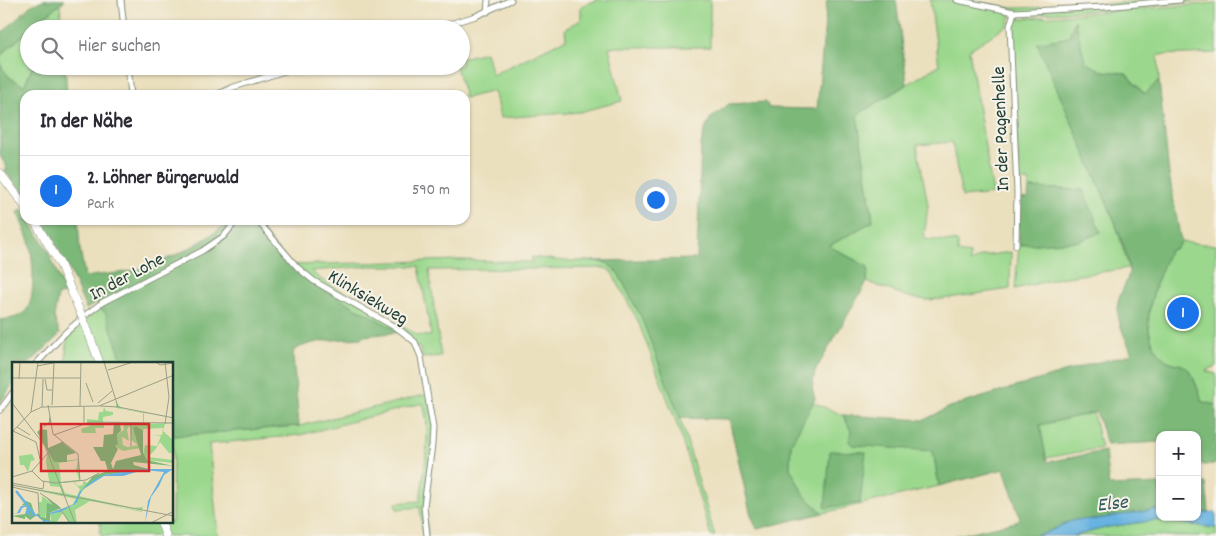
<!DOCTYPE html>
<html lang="de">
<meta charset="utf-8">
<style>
body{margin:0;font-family:Dekko,sans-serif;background:#f2f2f3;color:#2b2b33}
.controls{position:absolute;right:15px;bottom:15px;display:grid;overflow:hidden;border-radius:10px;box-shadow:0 1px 4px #0004}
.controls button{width:45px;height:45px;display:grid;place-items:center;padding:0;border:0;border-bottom:1px solid #e1e1e2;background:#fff;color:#2b2b33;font:25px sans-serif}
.you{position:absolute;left:655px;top:199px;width:18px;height:18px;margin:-12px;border:4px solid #fff;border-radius:50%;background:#1a73e8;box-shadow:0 0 0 8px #1a73e833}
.badge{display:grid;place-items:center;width:32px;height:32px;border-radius:50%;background:#1a73e8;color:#fff;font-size:16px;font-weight:700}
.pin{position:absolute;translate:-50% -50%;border:2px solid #fff;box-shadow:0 1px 5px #0006}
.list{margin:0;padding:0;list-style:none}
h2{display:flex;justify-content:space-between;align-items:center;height:65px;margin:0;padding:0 20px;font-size:21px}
h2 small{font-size:16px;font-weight:400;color:#7c7c81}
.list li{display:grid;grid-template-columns:32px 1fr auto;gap:15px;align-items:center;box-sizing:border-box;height:70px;padding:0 20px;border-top:1px solid #e1e1e2}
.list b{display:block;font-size:19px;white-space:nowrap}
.list p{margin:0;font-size:16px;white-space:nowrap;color:#7c7c81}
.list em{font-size:16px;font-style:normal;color:#7c7c81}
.icon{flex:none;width:28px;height:28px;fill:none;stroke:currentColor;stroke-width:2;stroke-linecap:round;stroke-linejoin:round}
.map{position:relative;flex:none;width:1216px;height:536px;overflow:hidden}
.search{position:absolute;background:#fff;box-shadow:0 1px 4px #0004;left:20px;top:20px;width:450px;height:55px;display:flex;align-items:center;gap:12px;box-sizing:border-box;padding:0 18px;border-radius:28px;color:#7c7c81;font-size:19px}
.panel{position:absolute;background:#fff;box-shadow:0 1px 4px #0004;left:20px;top:90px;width:450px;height:135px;border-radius:15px}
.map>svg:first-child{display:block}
</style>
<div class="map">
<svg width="1216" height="536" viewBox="0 0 1216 536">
<rect width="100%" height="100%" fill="#f7f3e8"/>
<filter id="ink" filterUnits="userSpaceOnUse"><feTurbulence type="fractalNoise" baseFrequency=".02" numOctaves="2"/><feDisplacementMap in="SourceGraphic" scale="10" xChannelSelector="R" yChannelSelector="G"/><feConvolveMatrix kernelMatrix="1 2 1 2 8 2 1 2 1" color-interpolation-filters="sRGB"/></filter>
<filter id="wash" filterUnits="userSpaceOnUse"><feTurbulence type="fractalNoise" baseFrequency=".0096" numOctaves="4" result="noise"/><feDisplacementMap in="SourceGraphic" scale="20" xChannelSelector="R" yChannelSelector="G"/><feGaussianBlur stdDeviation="1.12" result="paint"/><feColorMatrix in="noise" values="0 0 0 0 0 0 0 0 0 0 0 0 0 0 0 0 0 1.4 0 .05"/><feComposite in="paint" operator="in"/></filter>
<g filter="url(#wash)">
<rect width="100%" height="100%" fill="#ebe0be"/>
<g fill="#9bd88d" stroke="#5d8a60" fill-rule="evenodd">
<polygon points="597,0 710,0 710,47 609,47 622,101 580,112 500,118 494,91 465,98 456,66 461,66 461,58 486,52 492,75 566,39 565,29 581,20 581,6"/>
<polygon points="930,0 967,0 1012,8 1061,7 1160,0 1211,0 1104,10 1011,15 1008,25 969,50 993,194 962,197 952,142 917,145 928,205 924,239 958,242 958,252 970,254 970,263 982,256 1011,252 1010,289 942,299 927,300 912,298 867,282 868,267 829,246 873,221 857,115 939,65"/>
<polygon points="1216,3 1216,53 1158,55 1159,81 1145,94 1125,73 1102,71 1085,62 1074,21 1069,37 1115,222 1129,268 1059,278 1015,289 1019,245 1080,241 1083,190 1029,188 1029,181 1019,181 1012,29 1014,19"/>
<polygon points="60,4 62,29 30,29"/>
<path d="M 29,30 L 29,66 L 33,66 L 24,86 C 11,79 0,73 0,56 Z"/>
<path d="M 1181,242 L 1216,245 L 1216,366 L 1206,371 L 1216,374 L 1216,405 L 1203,402 C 1199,394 1193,372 1186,367 C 1180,363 1171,364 1165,359 C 1132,331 1157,283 1169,251 L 1176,248 Z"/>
<path d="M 531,257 L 564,261 L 593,261 L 607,263 L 618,273 L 641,317 L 680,418 L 715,536 L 711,536 L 677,424 L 638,321 L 611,271 L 605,268 L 429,270 L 441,356 L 423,358 L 419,347 L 412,348 L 408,339 L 400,332 L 313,284 L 291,265 L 462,260 L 533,262 ZM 371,266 L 419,266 L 431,334 L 430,336 L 417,335 L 322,280 L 311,271 Z"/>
<polygon points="100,308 106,314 123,363 66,364 67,336"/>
<path d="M 429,394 L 434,428 L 425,507 L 428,536 L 423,536 L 420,507 L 397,509 L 396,503 L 420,501 C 424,469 432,435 423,403 L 300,435 L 209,444 L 218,536 L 101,536 L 100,522 L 172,522 L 173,436 L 299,426 Z"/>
<polygon points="812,402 843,415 851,431 849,441 933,451 939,486 823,513 804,495 790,468 791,444"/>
<polygon points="1093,413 1101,448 1046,458 1039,425"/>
<polygon points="1156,520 1216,528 1216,536 1074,536 1109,527"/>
</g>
<g fill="#7cb878" stroke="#4e7a56">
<polygon points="43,0 65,0 29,29 0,56 0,35 30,6"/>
<polygon points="827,0 896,0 907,84 857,115 873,221 829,246 868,267 867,282 815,371 812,388 815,399 791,444 790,468 804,495 823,513 757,529 750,512 729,419 680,418 641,317 618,273 607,263 593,261 697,259 701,145 704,132 710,119 729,104 766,102 769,108 817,109"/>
<path d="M 1075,20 L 1085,62 L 1102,71 L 1125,73 L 1144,94 L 1159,81 L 1169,174 L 1181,242 L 1176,248 L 1169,251 C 1157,283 1132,331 1165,359 C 1171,364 1180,363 1186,367 C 1193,372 1199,394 1203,402 L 1216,405 L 1216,464 L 1203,465 L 1197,460 L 1197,435 L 1160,435 L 1160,442 L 1107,445 L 1096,412 L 1040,425 L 1047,462 L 1105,451 L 1109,486 L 1160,484 L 1160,510 L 1153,510 L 1096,519 L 1073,520 L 1048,532 L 1035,536 L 954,536 L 1016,522 L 1020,518 L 1004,469 L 939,486 L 933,451 L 852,445 L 849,441 L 851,431 L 843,415 L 924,420 L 950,407 L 1087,365 L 1132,354 C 1126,338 1113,316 1119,299 C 1122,289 1129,280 1129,270 C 1129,258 1119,234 1115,222 L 1037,43 L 1069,37 Z"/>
<polygon points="0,65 10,78 24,86 33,66 65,66 67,95 25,95 25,197 5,171 7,167 0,156"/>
<polygon points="1029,188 1083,190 1101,232 1080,241 1019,245 1019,199 1028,198"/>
<path d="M 22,209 L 25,214 L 25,220 L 29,220 L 47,249 L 66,294 L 58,295 L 54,317 L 60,334 L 30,363 L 14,364 L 14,382 L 0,403 L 0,320 C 8,319 19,318 25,312 C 37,299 33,256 29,241 C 25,231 21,221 17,212 Z"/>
<path d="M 41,220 L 78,220 L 80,249 L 85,277 C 101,274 119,274 135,270 C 166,262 207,242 230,220 L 253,220 L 291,265 L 313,284 L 400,332 L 364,336 L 361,338 C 339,340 314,339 294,350 L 293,355 L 299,426 L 173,436 L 172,364 L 123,363 L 106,314 L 100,308 L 98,302 L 86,309 L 70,271 Z"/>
<polygon points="830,451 866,452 860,503 825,508"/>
<polygon points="1197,483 1206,483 1209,512 1197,513"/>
</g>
<polygon fill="#68b3e1" stroke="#44788a" points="1153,510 1160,510 1160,517 1197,517 1197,513 1216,512 1216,528 1156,520 1109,527 1074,536 1035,536 1048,532 1073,520 1096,519"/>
</g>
<g filter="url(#ink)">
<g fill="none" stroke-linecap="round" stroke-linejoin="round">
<g stroke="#858e79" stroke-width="7">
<g id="minor">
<polyline points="121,0 124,29"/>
<polyline points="957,0 1014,12 1104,7 1180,0"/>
<polyline points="487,12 488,0"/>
<polyline points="1014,12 1010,26 1017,192 1016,245"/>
<polyline points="432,29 476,16 511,0"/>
<polyline points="128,66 131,95"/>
<polyline points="216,95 231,88 300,66"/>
<polyline points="257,220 298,268 314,281 400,330 415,342 421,357 433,428 432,445 424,506 427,536"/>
<polyline points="36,364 64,334 88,313 103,302 202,251 224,236 237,220"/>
<polyline points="0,410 14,391"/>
</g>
</g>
<g stroke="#858e79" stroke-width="9">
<g id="primary">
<polyline points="0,173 25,206"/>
<polyline points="34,220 60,264"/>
<polyline points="88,331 100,364"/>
<polyline points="161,522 166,536"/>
</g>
</g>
<use href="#minor" stroke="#fff" stroke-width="5"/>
<use href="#primary" stroke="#fff" stroke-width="8"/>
<g stroke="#858e79" stroke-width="9" stroke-linecap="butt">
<polyline id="primary-bridge" points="60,264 88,331"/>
</g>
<use href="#primary-bridge" stroke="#fff" stroke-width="8"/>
</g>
</g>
<g text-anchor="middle" stroke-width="4" stroke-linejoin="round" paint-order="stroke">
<g font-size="19" fill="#1f3d34" stroke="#f7f3e8">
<text transform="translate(999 129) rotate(-92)" y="7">In der Pagenhelle</text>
<text transform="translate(126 275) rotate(-28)" y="7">In der Lohe</text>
<text transform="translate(369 296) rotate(31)" y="7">Klinksiekweg</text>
</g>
<g font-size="20" font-style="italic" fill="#315a5f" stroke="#f7f3e8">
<text transform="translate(1112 502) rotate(-7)" y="7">Else</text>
</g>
</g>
<g transform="translate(12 362)">
<rect width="161" height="161" fill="#ebe0be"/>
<path d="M 104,41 L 111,47 L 161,55 L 132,51 L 132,62 L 161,61 L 153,62 L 151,69 L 161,78 L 161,91 L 157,91 L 148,80 L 143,88 L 136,95 L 161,98 L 161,101 L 135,98 L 131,92 L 133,83 L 145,84 L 149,74 L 141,74 L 150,73 L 151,66 L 132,67 L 130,70 L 121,66 L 129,86 L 111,89 L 102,84 L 106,81 L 105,72 L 112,68 L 111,62 L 92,60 L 92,66 L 83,66 L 84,71 L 70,71 L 69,67 L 82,62 L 75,62 L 75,57 L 86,58 L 87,50 L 91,50 L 92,45 L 94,49 L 101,50 L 101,53 L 91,55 L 91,60 L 131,62 L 131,51 L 104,46 ZM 118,64 L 119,78 L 126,83 L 115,85 L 111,83 L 110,75 L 117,79 L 115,67 ZM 38,90 L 42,100 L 67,97 L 68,119 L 62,120 L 66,124 L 71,123 L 71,119 L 76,121 L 67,134 L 121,146 L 131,145 L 130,148 L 67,137 L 130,149 L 130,150 L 78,139 L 63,148 L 65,161 L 57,161 L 51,151 L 44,161 L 32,161 L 39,158 L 38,152 L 61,144 L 64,141 L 61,143 L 49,147 L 61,142 L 64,137 L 21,128 L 64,135 L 5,124 L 50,131 L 48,125 L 38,124 L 34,100 L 35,92 ZM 66,98 L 64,107 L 67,118 L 49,120 L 47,101 ZM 61,120 L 68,127 L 65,134 L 53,131 L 49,121 ZM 27,91 L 20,92 L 23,98 L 19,99 L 16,110 L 12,103 L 8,103 L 7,94 L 0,95 ZM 30,134 L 42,143 L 36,143 L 33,156 L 28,154 L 26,140 L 30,140 Z" fill="#9bd88d" fill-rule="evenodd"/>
<path d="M 37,54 L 39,60 L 29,67 L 35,68 L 36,86 L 50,80 L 64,91 L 55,93 L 55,100 L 42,100 L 25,70 L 37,60 ZM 102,60 L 108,61 L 109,69 L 105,72 L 106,82 L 103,84 L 106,87 L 99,101 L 101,107 L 104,99 L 129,93 L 121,66 L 124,64 L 131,69 L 131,91 L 135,98 L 161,104 L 121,100 L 122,103 L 136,107 L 92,113 L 70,128 L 81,114 L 96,109 L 93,99 L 89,99 L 81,85 L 91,85 L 92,73 L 101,72 ZM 32,133 L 49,146 L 37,151 L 37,158 L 30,158 L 25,153 L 18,158 L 13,154 L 13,157 L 0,154 L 13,152 L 15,145 L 10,145 L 14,144 L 16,145 L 14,150 L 19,154 L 20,154 L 16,151 L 17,144 L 10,143 L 14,139 L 19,141 L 23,153 L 27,151 L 29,155 L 34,156 L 35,141 L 41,143 Z" fill="#7cb878"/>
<path d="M 131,107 L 161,107 L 152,113 L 147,124 L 139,135 L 133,161 L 136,139 L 152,110 L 131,108 L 111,114 L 92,114 L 70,128 L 65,140 L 62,143 L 48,150 L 38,152 L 38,159 L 32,160 L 25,154 L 18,154 L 14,151 L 15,144 L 10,146 L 8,151 L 0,152 L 5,151 L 9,144 L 15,143 L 17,145 L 18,153 L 26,153 L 30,158 L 37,158 L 37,151 L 61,143 L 68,129 L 83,117 L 92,113 Z" fill="#68b3e1"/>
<path fill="none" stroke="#68b3e1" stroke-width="2.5" d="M 4,129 L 23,153"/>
<path fill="none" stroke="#999f87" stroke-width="1" d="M 92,0 L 106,45 L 162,56M 144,0 L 148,3 L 162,1M 25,4 L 41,1M 96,8 L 121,0M 0,16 L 68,16M 7,17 L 8,0M 33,17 L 35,28 L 40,28M 74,21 L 81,40M 0,41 L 33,84 L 63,161M 86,41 L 100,29M 36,43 L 41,72 L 66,92 L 68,119M 40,43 L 42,1M 68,44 L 69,0M 88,44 L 106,45M 30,45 L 31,17M 19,50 L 26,0M 153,62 L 157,35 L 153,0M 72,63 L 72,45M 119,63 L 119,84M 5,65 L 18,73M 1,69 L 24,80 L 28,97M 0,70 L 19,50 L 30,45 L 87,44 L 162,13M 42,73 L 78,60 L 162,61M 20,109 L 30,119 L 44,121 L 74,118 L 87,111M 0,115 L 20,109 L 35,92 L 51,80M 0,121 L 31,127 L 32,119M 0,123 L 162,154M 0,125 L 26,131 L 27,151M 28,131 L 46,144 L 58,161M 139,161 L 162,149"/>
<path fill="#d62828" fill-opacity="0.15" stroke="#d62828" stroke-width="2.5" d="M 29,62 L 137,62 L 137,109 L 29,109 Z"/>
<rect width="161" height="161" fill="none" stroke="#1f3d34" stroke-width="2.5"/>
</g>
</svg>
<div class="controls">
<button>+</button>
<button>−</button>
</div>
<div class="you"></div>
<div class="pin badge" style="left:1183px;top:313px">1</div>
<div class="search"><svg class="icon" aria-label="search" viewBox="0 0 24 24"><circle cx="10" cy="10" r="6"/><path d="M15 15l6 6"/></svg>Hier suchen</div>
<section class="panel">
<h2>In der Nähe<small></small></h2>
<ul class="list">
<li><span class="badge">1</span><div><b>2. Löhner Bürgerwald</b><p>Park</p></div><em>590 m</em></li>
</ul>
</section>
</div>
